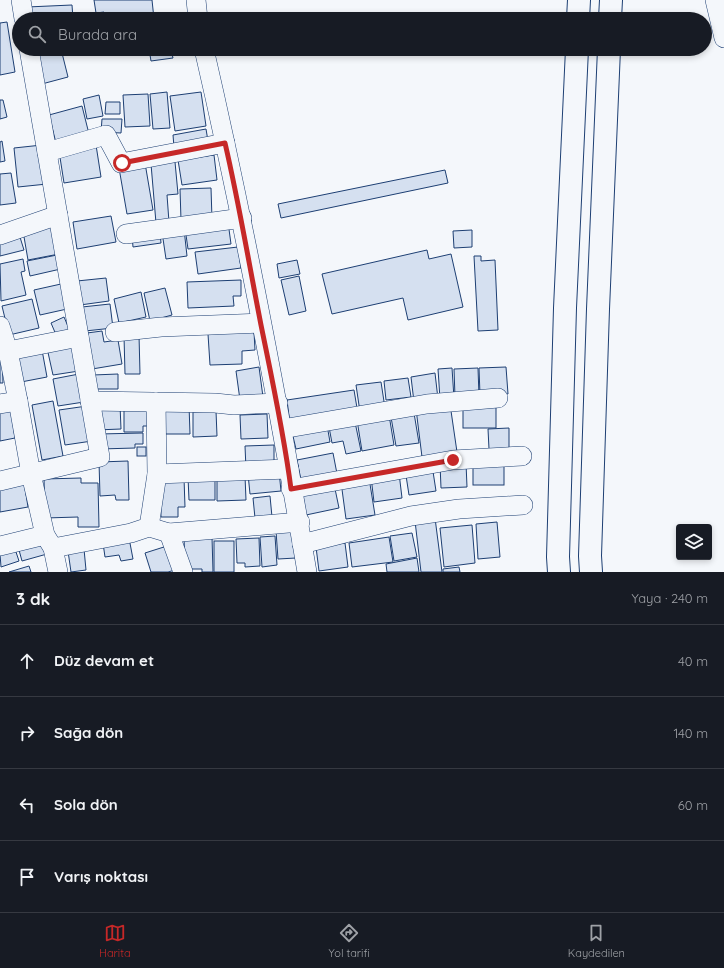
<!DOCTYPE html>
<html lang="tr">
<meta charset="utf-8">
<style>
body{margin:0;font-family:Quicksand,sans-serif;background:#242831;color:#f1f3f6}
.controls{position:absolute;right:12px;bottom:12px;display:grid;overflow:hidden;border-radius:4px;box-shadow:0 2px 6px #0003}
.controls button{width:36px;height:36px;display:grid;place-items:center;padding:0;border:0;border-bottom:1px solid #363941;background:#171b24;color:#f1f3f6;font:20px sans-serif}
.stop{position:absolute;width:12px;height:12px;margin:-9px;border:3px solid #c62828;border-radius:50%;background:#fff}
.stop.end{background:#c62828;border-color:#fff;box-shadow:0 1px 4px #0008}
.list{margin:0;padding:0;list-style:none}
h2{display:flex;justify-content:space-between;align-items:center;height:52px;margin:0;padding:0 16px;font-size:17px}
h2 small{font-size:13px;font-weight:400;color:#9ea1a6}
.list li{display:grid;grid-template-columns:26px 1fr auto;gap:12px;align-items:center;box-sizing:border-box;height:72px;padding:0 16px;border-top:1px solid #363941}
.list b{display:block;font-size:15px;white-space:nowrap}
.list em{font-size:13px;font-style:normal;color:#9ea1a6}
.icon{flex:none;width:22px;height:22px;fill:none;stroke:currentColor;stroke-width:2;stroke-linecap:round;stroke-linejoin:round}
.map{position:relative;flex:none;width:724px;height:572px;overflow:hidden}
.search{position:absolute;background:#171b24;box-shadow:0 2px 6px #0003;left:12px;right:12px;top:12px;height:44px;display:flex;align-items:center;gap:10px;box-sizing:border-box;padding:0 14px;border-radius:22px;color:#9ea1a6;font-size:15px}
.sheet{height:340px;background:#171b24}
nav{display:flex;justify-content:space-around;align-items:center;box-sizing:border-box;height:56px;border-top:1px solid #363941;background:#171b24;font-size:11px;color:#9ea1a6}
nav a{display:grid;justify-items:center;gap:2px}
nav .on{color:#c62828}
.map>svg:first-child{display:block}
</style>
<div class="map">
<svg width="724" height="572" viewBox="0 0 724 572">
<rect width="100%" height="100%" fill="#f4f7fb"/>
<g fill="#d5e0f0" stroke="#1d3f73">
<polygon points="94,0 152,0 154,19 105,19 104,12 96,13"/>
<polygon points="72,5 73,19 28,19 27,7"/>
<polygon points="7,22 15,72 0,75 0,23"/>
<polygon points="61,49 68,77 38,85 31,56"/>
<polygon points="149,49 175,49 171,50 173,58 151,61"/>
<polygon points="167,92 170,128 153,129 150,94"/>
<polygon points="201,92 206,126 175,131 170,96"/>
<polygon points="148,94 150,126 125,127 123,95"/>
<polygon points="99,95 103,116 87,119 83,99"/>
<polygon points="0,100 3,100 7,117 0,119"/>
<polygon points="106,102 120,102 120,114 105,114"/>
<polygon points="82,106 90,138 57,147 49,115"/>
<polygon points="102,119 122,119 121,133 101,132"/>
<polygon points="206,129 208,141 174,147 173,135"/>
<polygon points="2,141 5,161 0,162 0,142"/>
<polygon points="42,145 47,184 18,187 14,148"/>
<polygon points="96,145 101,177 64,183 59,151"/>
<polygon points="214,155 217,180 182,185 178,160"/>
<polygon points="175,162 178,194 167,195 169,222 156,223 151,164"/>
<polygon points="145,163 153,210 127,214 119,168"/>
<polygon points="445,170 448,183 281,218 278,204"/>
<polygon points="11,173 16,203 0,205 0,174"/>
<polygon points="211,188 212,219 181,220 180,189"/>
<polygon points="111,216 116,242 77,249 73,222"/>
<polygon points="228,222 231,244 188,249 185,228"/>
<polygon points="54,226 59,254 28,260 23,231"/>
<polygon points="184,229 187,256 166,259 162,232"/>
<polygon points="472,230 472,247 454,248 453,231"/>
<polygon points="160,232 161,243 133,247 132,235"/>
<polygon points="19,234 24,250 0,256 0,238"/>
<polygon points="238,247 241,268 198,274 195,252"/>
<polygon points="427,250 429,259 451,254 463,307 408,320 403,298 332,314 322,274"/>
<polygon points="62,254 65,268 30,276 27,261"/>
<polygon points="474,256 481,256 481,261 495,260 498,330 478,331"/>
<polygon points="23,259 25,271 21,272 26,295 1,301 0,264"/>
<polygon points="297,260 300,274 279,278 277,264"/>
<polygon points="299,276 306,311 289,315 281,280"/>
<polygon points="106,278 109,301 80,305 77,281"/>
<polygon points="241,280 241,296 233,296 234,306 188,308 187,282"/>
<polygon points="61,284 67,309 40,315 34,290"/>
<polygon points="165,288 172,315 150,321 144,293"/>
<polygon points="141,292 146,317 119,323 114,299"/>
<polygon points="32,299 39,328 9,335 2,306"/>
<polygon points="110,304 113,328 85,331 82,307"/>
<polygon points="64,317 70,331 57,337 51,323"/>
<polygon points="102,331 104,342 118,340 122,364 92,369 87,333"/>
<polygon points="254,332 255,350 242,351 242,364 210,365 208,334"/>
<polygon points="139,335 140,374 125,374 124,336"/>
<polygon points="74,343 79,371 53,375 47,348"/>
<polygon points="0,350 2,350 3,383 0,383"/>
<polygon points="42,350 47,377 21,382 15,355"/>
<polygon points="259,367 263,397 240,400 236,371"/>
<polygon points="506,367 508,394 480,395 479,368"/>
<polygon points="452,368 454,398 440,399 438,369"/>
<polygon points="478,368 479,396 455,397 454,369"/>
<polygon points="435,373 438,399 414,402 411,377"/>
<polygon points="79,374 84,402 58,406 53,379"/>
<polygon points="118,374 118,389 94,389 93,375"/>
<polygon points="408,378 411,397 386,400 384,381"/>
<polygon points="381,382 385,408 360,412 356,385"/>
<polygon points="354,390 358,414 290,424 287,400"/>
<polygon points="53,401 63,456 42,460 32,405"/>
<rect x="463" y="402" width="33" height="26"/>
<polygon points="450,404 457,452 422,457 416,409"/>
<polygon points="120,405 121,429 96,430 95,406"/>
<polygon points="189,405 190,434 162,434 161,406"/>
<polygon points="87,406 92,441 65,445 59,410"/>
<polygon points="151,406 152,426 143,426 143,432 124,432 124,407"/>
<polygon points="11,409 15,438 0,441 0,411"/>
<polygon points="216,411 217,436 193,437 193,412"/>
<polygon points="414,413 419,443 396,446 391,417"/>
<polygon points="267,414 268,438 241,439 240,415"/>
<polygon points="389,415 394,445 362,451 357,420"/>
<polygon points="355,422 361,451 346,454 343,441 332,443 329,427"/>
<polygon points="327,425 330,442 296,449 292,432"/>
<polygon points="509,428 509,448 489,449 488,429"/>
<polygon points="143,433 143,444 135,444 135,448 100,449 99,434"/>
<polygon points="274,445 274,467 246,469 245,446"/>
<rect x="137" y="447" width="9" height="9"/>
<polygon points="333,453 338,479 302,485 297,460"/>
<polygon points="128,461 129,500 116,500 115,495 100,496 99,462"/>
<rect x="473" y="461" width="31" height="24"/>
<polygon points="466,463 467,487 441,488 440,464"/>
<polygon points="432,465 436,491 409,495 405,469"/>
<polygon points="279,471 281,491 250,494 248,474"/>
<polygon points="399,473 402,498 374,502 371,477"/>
<polygon points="215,476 215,500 189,500 188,477"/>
<polygon points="245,476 246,500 217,501 217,477"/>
<polygon points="81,478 81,483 98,483 99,527 78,527 78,517 45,518 44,479"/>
<polygon points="184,478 185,507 178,507 178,517 161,517 160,479"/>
<polygon points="369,478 375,515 346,519 341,482"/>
<polygon points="24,482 28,507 0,512 0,486"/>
<polygon points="334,484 339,508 306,515 302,490"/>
<polygon points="270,496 272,517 255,518 253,498"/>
<polygon points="435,518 442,572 421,572 415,521"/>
<polygon points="497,522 500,557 478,559 476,524"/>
<polygon points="472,525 475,563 444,567 440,528"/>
<polygon points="294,530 296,558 278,559 276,531"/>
<polygon points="412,533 417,557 394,561 390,536"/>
<polygon points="275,536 277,565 262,567 260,537"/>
<polygon points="184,537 212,537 213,572 202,572 202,569 185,569"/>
<polygon points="389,537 393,562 352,567 349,543"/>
<polygon points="129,538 133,559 121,561 119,555 105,557 103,543"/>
<polygon points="259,538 260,566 245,567 245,563 237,563 236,539"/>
<rect x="214" y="541" width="20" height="31"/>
<polygon points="44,542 47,554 22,561 19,550"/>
<polygon points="345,543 348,567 319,571 316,547"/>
<polygon points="167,546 175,570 168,572 151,572 145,553"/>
<polygon points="15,549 19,561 1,567 0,554"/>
<polygon points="84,549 86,570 71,572 68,551"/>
<polygon points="417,558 419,572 387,572 386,564"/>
<polygon points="29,566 31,572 9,572"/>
<polygon points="459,567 460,572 443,572 443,569"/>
</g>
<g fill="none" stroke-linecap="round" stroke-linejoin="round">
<g stroke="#1d3f73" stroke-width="20">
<g id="minor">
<polyline points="21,0 24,19"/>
<polyline points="196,0 198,19"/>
<polyline points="715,0 724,38"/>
<path d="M 204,49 C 244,222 277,397 307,572"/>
<polyline points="47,152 106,135 121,163 225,143"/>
<polyline points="126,234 242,218"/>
<polyline points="0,235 58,215"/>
<polyline points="0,326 8,351 18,401 31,474 45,535 53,548 58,572"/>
<polyline points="115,332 161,327 261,323"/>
<polyline points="8,351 79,337"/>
<polyline points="90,401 215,403 234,405 278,403"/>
<polyline points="0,404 18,401"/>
<polyline points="282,429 427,404 498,398"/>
<polyline points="157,474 289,469"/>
<polyline points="0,481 100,457 29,49"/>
<polyline points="291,489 453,460 522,456"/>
<polyline points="149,527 157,474 156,402"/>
<polyline points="169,533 183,572"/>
<polyline points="302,544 411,516 459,509 523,505"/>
<polyline points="0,546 45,535"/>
<polyline points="53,548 131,533 149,527 169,533 300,522"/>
</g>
</g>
<g stroke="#1d3f73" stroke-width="24">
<g id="major">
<polyline points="578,19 579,0"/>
<polyline points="610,19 611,0"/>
<polyline points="559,572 558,557 565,308 577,49"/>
<polyline points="591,572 590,556 598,309 609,49"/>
</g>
</g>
<use href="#minor" stroke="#f4f7fb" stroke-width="19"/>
<use href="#major" stroke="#f4f7fb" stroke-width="22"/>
</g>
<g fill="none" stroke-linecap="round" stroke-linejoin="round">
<path stroke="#c62828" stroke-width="5" d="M 122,163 L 225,143 C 239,203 249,264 261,325 C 272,379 284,434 291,489 L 453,460"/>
</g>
</svg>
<div class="controls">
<button><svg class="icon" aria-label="layers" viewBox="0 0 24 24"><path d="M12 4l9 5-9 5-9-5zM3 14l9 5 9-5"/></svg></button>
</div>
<div class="stop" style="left:122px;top:163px"></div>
<div class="stop end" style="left:453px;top:460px"></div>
<div class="search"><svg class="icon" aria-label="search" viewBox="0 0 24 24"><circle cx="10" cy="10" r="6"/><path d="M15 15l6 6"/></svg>Burada ara</div>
</div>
<section class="sheet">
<h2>3 dk<small>Yaya · 240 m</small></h2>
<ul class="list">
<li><svg class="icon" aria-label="ahead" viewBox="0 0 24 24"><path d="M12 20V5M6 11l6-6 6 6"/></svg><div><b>Düz devam et</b></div><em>40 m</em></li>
<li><svg class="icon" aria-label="right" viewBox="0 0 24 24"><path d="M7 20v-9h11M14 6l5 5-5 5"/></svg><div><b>Sağa dön</b></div><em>140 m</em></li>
<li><svg class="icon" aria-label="left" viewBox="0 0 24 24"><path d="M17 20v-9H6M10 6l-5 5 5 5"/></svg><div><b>Sola dön</b></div><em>60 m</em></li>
<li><svg class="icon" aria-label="arrive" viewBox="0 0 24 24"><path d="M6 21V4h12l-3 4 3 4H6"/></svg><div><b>Varış noktası</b></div></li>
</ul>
</section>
<nav>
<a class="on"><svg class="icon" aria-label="map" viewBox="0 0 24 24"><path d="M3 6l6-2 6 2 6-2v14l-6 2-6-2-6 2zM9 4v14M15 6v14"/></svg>Harita</a>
<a><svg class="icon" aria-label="directions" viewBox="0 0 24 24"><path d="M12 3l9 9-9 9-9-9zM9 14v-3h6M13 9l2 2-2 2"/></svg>Yol tarifi</a>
<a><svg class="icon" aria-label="saved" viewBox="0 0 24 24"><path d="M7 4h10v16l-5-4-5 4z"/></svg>Kaydedilen</a>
</nav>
